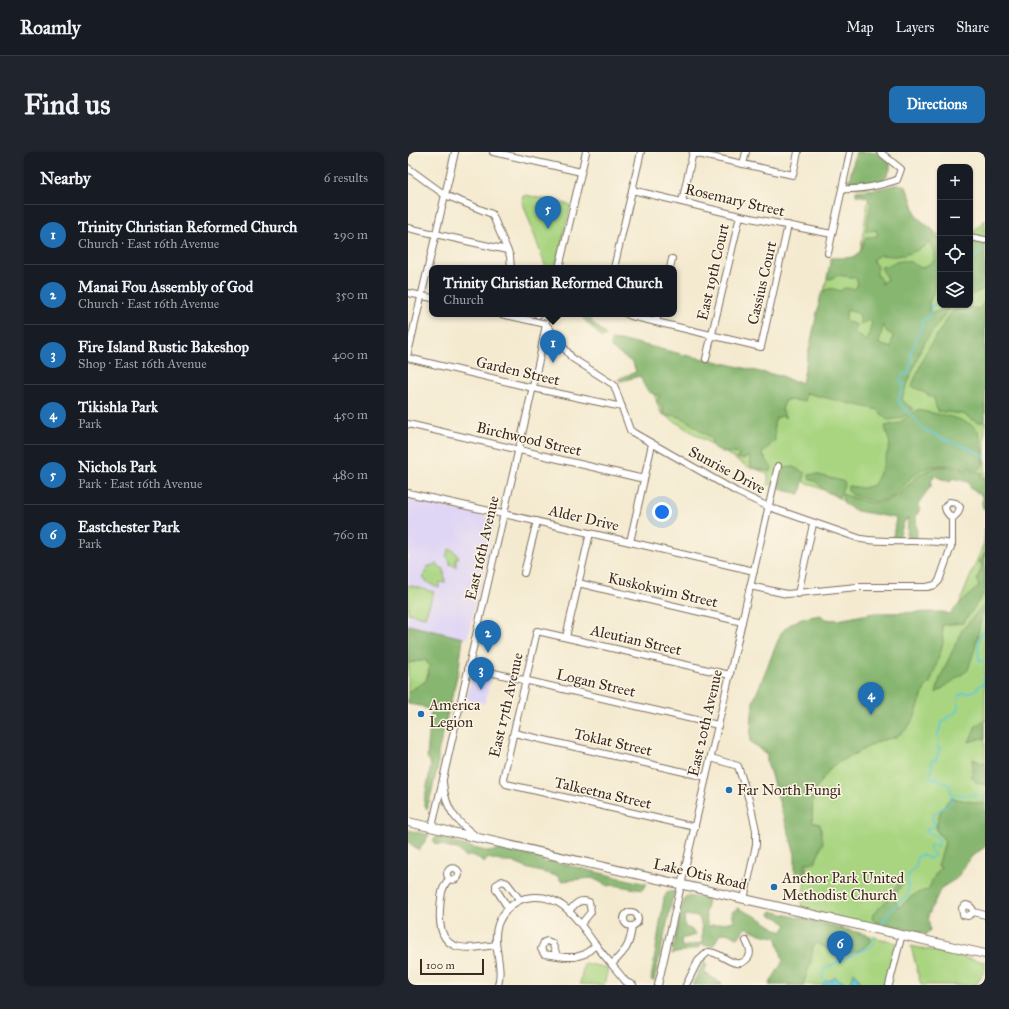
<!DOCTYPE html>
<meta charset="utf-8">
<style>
body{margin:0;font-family:"IM FELL Great Primer",serif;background:#20242c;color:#f1f3f6}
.controls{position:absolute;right:12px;top:12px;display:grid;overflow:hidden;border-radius:8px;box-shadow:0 1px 3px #0004}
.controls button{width:36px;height:36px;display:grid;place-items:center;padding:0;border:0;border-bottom:1px solid #363941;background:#171b24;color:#f1f3f6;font:20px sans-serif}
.scale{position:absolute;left:12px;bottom:10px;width:64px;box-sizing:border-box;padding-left:4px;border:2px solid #3b2a1e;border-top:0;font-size:11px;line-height:14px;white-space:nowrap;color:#3b2a1e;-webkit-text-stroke:3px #fcf5e5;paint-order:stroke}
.you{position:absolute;left:254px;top:360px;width:14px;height:14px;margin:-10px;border:3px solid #fff;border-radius:50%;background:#1a73e8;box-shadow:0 0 0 6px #1a73e833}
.badge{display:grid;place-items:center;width:26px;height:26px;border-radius:50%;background:#1f6fb2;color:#fff;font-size:13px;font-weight:700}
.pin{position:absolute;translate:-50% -33px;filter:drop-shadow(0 1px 2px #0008)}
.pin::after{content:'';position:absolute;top:21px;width:14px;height:12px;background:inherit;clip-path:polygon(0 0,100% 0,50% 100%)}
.popup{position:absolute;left:21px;top:113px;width:248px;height:52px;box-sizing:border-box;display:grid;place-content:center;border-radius:8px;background:#171b24;filter:drop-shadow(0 1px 3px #0005);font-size:13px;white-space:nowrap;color:#9ea1a6}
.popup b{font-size:15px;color:#f1f3f6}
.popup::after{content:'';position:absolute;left:50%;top:100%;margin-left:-8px;border:8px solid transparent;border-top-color:#171b24}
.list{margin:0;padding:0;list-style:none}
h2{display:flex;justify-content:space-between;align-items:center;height:52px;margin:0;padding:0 16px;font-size:17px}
h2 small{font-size:13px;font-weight:400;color:#9ea1a6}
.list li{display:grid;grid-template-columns:26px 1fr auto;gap:12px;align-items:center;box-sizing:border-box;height:60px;padding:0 16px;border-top:1px solid #363941}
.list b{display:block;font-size:15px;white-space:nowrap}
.list p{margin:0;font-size:13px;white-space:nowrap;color:#9ea1a6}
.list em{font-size:13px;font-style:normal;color:#9ea1a6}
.icon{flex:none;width:22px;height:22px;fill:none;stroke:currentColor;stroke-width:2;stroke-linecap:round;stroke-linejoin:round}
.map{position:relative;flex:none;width:577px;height:833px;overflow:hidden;border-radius:8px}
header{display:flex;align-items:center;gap:24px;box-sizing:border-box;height:56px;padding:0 20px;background:#171b24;border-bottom:1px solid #363941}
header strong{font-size:19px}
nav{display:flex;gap:22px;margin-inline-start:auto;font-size:14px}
.intro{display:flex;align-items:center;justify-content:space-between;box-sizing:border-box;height:96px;padding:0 24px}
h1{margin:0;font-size:28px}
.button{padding:10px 18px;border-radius:8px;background:#1f6fb2;color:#fff;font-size:14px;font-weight:700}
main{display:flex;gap:24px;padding:0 24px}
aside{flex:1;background:#171b24;border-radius:8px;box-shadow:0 1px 3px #0004}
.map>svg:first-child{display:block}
</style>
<header>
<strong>Roamly</strong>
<nav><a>Map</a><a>Layers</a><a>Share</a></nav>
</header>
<div class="intro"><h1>Find us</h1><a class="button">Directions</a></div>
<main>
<aside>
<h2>Nearby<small>6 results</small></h2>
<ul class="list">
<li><span class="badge">1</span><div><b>Trinity Christian Reformed Church</b><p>Church · East 16th Avenue</p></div><em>290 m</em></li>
<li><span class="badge">2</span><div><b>Manai Fou Assembly of God</b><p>Church · East 16th Avenue</p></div><em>350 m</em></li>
<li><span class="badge">3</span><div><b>Fire Island Rustic Bakeshop</b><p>Shop · East 16th Avenue</p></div><em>400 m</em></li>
<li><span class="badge">4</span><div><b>Tikishla Park</b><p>Park</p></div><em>450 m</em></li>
<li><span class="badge">5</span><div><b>Nichols Park</b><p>Park · East 16th Avenue</p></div><em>480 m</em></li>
<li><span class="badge">6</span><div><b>Eastchester Park</b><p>Park</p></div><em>760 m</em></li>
</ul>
</aside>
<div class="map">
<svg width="577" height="833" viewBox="0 0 577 833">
<rect width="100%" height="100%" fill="#fcf5e5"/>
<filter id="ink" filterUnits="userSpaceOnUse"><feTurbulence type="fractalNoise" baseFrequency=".025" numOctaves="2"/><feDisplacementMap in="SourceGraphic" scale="8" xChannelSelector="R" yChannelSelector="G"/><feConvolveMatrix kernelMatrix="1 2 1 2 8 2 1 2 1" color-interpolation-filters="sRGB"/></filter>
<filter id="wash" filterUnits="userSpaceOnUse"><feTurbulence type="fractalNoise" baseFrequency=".012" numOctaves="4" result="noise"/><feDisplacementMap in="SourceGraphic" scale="16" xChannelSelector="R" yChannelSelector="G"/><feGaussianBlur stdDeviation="0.9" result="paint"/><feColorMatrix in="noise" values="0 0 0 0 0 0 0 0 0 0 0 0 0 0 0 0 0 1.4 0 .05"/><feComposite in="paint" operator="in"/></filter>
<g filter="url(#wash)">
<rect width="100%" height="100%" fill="#f4ead0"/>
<g fill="#dfd5f5">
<polygon points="0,346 87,367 59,487 0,473"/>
<polygon points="67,522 83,525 77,552 59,547 64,524"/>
</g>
<g fill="#a9d581" stroke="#728050">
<polygon points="498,34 508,69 532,83 532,153 562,153 562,83 577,67 577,349 561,326 530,321 487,364 450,358 418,339 387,326 378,327 370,332 360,333 360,323 353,319 340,315 253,261 236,215 394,238 419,126 451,109 461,43"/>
<polygon points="118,43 163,53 147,116 138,116 115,51 114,45"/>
<polygon points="577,376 577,692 567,699 518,753 512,784 393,759 400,703 363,608 352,597 346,583 545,467 576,391"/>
<polygon points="42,396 47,400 51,406 48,406 48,415 42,412 41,407 38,404"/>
<polygon points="29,412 32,415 36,417 37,431 32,430 31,436 22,432 15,426 19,415"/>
<polygon points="0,433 26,440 17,465 0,461"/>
<polygon points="17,508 22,514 18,529 0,540 0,511"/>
<polygon points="390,765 489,791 478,833 378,833"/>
<polygon points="503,794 577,810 577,818 568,833 513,833"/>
<polygon points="176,811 200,816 196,833 172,832"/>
</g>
<g fill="#86b66f" stroke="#607046" fill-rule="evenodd">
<path d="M 448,0 L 467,0 L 482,11 C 485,32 455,40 440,33 Z"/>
<path d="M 490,32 L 495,33 L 501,41 L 509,65 L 525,78 L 528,86 L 532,86 L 532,125 L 521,151 L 521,160 L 524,161 L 541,156 L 514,194 L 494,246 L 497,251 L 505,257 C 498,266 490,267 479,268 L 470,258 L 398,241 L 396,249 L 377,248 L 374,258 L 378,266 L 374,264 L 368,266 L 366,272 L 367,288 L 354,302 L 364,316 L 363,320 L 343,315 L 341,304 L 335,307 L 329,306 L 332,302 L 314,300 L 304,294 L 303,286 C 294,281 278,265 268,264 C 265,263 262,264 259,264 L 255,261 L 255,255 L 248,250 L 252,244 C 237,240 238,237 232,224 L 213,229 L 210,228 L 212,226 L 228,220 L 225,211 L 203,196 L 203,188 L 228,191 L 281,204 L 307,209 L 352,220 L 374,224 L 384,229 L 390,229 L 394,231 L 413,142 C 419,135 424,136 432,139 L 436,136 L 447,137 L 450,132 L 448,126 L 430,123 L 422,127 L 419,126 L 423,106 C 445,105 450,110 458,85 L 465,85 L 470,83 L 468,78 L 458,79 L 463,51 L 459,45 L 448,43 L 448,39 L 470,37 ZM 522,90 L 523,94 L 527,99 L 525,111 L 521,112 L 514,116 C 510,115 507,112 502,110 C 492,106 483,113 473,115 L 479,127 L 473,132 L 474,130 L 469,123 L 469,114 L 466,111 L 465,107 C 472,101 478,104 486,104 C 498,104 513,98 522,90 ZM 439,158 L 449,161 L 452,164 L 452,172 L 462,168 L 464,170 L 459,190 L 446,180 L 449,173 L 437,169 ZM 475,173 L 479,180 L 485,183 L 483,196 L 471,192 Z"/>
<polygon points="562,90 577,91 577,137 562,143 563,114 562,114"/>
<path d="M 577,149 L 577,270 L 569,270 L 555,262 L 529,259 L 526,246 L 504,234 L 517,202 L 544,159 L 552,156 L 550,153 C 556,153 563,157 571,157 Z"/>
<polygon points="171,162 187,162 188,163 182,168 199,184 194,186"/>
<path d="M 509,258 C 525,262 560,265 570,279 C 573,285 574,291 575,297 C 576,305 577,312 571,318 C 549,315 536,309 513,318 C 504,322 500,330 493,337 C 484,347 470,352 457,347 C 451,345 445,344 440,339 L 440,334 L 455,336 L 466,333 L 474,317 L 482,292 L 477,274 L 491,271 Z"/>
<polygon points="385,315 397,321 392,342 371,337 376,316"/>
<polygon points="529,315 540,315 574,321 573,324 577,327 577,357 575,356 574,351 575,344 563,337 560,330 544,326 542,330 529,325 526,322 524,326 523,334 511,350 512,357 508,364 509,386 499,386 500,366 496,370 491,386 485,385 488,366 449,359 436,352 434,342 462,351 471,351 479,349 494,340 511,322"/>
<polygon points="407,322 434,329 437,331 431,345 424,341 418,340 407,329 402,328 401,323"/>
<path d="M 577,400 L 577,440 L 555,471 L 534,473 L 535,491 L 529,511 L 522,531 L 517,536 L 507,564 L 499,577 L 488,585 L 471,589 L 424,614 L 413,629 L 405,642 L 404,670 L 412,672 L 415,690 L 407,711 L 397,711 L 397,727 L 387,721 L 387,702 L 359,610 L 359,600 L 342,590 L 345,550 L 373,481 C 385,467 396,466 413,463 L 417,467 L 430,468 L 466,461 L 535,460 L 542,462 C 551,452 561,443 571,434 L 569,427 L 574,414 L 571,409 L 574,408 Z"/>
<polygon points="576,453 567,496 560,518 528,541 532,526 554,478"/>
<polygon points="0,473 55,486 51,516 30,601 30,614 19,658 16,650 23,614 19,605 23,560 22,558 13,554 0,552 0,540 18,529 22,514 17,508 0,511"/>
<polygon points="577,567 577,587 573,586 561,590 568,574"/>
<polygon points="565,607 576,612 577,610 577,633 568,630 563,624"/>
<path d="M 543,646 L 577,652 L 577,695 L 564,704 L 548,727 L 533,736 L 520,764 L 522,778 L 518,782 L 493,775 L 467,770 L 464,767 L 465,762 L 479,748 L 492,729 L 495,731 L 486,745 L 491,756 C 500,747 507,740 520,738 L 527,723 L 533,715 L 530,714 L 537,689 L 528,678 C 530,663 532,657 543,646 Z"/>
<polygon points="0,678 21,683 11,698 0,690"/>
<path d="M 29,684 L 47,691 L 81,700 L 90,698 L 133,706 L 138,711 L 142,709 C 174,716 206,725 239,732 L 234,738 L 206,733 L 200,734 L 184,726 L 153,729 L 150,724 L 121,717 L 104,710 L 96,710 L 80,706 L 76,711 L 65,703 L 57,705 L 50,697 L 41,696 L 33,692 L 29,693 L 25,688 Z"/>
<polygon points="260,739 266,740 246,829 243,828 256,746"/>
<path d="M 278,744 L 300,747 L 297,761 L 300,774 L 326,769 L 324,760 L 330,756 C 337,760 344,762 351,766 C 359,770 365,776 374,780 L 379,773 L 370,766 L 362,763 L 363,759 L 460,783 L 464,788 L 453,798 L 437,802 L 428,801 L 408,791 L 405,795 L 403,809 L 395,833 L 361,833 L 375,809 L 369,787 L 367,785 L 352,782 L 338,775 L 330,786 L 318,781 L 312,782 L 305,794 L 295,793 L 294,791 L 290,796 L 264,802 L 273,759 ZM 276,763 L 291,765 L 294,775 L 294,791 L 274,795 L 273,787 L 288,783 L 283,777 L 277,775 Z"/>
<polygon points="296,809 299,813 296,820 314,832 314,833 284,833"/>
</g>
<polygon fill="#5dc7d9" stroke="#4c787c" points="446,820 452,829 451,833 414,833 417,829 423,828 427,825 437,831 441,832 444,828"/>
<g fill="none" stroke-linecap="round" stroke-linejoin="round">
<g stroke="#5dc7d9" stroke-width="1.5">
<polyline points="562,110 574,98"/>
<path d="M 532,152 L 522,154 L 523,160 L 519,167 L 515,167 L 513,169 L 515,173 C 509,180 509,193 502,200 L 505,207 L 501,215 L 502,220 L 499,223 L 496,221 L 494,226 L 491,228 L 496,232 L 490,249 L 496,257 L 507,266 L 511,273 L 518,278 L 536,287 L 560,296 L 577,305"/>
<path d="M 577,477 C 569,484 570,498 571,508 L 577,510"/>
<polyline points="577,524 575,527 577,528"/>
<polyline points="543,642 564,644 567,641 572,645 577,644"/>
<path d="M 474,771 L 484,756 L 490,752 L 494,747 L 498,746 C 505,735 492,727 508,715 L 509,705 L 514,703 L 522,707 L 527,703 L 521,697 L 521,695 L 523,693 L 529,695 L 532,688 L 528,684 L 518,680 L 520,676 L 527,675 L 527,671 L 524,667 L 525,663 L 543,650 L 544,645 L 542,634 L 538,631 L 534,630 L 529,625 L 526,628 L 522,624 L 524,615 L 524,608 L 528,608 L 532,596 L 529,595 L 531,590 L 529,585 L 534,570 L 538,568 L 539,565 L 546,562 L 550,557 L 550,545 L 551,543 L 556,541 L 562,541 L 564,539 L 567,539 L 572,533 L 576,531 L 577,530"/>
<polyline points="417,833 414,823 417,816 463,794 468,785"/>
</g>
</g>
</g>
<g filter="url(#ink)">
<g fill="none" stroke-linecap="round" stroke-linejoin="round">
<g stroke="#7c6d5c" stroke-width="8">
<g id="minor">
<polyline points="85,0 173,20"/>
<polyline points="285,1 385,23 390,0"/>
<polyline points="335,12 338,0"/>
<polyline points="0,16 37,43 84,62 102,104 103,116"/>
<path d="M 434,37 C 454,38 471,34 489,28 L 493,17 L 472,0"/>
<polyline points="224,38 332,64 424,82"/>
<polyline points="274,50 285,0"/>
<polyline points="0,76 99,98"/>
<polyline points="562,85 577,88"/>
<polyline points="420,101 442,0"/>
<polyline points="151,116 178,0"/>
<polyline points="206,116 233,0"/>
<polyline points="262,116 264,107"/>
<polyline points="0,141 24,146"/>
<polyline points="93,162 138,172"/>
<polyline points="129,162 130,163"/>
<polyline points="219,162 223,164 353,195 380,73"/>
<polyline points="248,170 250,162"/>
<path d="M 138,172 L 164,206 L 206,233 L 222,278 L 226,281 L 329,340 L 361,355 L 453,387 C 483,392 514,386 544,392"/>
<polyline points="0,201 47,0"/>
<polyline points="0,206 125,236 214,255"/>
<polyline points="298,207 332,64"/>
<polyline points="0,272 236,327"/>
<polyline points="0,341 222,390 346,419"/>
<polyline points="222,390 244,292"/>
<polyline points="116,421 129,369"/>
<polyline points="170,431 334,470"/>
<polyline points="342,434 379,442 449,435 519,435 527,433 531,429 544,392 544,367 550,361 552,355 548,351 541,350 537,355 538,359 544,367"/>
<polyline points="390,442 405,372"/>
<polyline points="158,485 182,381"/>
<polyline points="60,515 310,573"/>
<polyline points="106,581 298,625"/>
<polyline points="303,606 330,614 342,651 348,678 348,693 336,747"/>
<path d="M 35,631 C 38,659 48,669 69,685"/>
<polyline points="24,675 132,204 138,172"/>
<polyline points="287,675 98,632 95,627 129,479 322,523"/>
<circle cx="45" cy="722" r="6"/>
<path d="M 41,727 C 33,735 33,746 32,757 C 29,801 54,798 88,793"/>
<polyline points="100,756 88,737 88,733 94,729 99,731 112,748"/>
<path d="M 161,759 C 168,751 171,747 181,750 L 183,760 L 173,772"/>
<path d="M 566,760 C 564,756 563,754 558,753 L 554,756 L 555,763 L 560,764 L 566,760 L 577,763"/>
<circle cx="223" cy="767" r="7"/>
<polyline points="149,803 144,791 139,789 136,790 133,797 136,802 157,805 167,805 177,802 188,793"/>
<path d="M 204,812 C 218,798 222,794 224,774"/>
<path d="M 90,833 C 96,812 83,792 90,772 C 95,760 105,749 118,746 C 154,739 169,768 187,792 C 197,805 208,817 218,830 L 225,833"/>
<polyline points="250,833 370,314"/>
<path d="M 278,833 L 290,809 L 300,800 C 314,799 327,821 340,806 C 344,801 341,795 338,789"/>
<polyline points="481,833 494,782"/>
</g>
</g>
<g stroke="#7c6d5c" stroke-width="10">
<polyline id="major" points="0,670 577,802"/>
</g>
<use href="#minor" stroke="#fff" stroke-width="6"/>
<use href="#major" stroke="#fff" stroke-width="8"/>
</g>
</g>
<g fill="#1f6fb2" stroke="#fcf5e5" stroke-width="1.5">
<circle cx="13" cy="562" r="4"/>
<circle cx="321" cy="638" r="4"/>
<circle cx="366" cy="735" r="4"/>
</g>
<g text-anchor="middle" stroke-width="3" stroke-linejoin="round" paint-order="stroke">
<g font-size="15" fill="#3b2a1e" stroke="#fcf5e5">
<text transform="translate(327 48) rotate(13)" y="5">Rosemary Street</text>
<text transform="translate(305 120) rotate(-77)" y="5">East 19th Court</text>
<text transform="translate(354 131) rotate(-77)" y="5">Cassius Court</text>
<text transform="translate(110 219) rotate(13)" y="5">Garden Street</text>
<text transform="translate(121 287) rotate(13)" y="5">Birchwood Street</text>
<text transform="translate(319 318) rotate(28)" y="5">Sunrise Drive</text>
<text transform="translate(176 366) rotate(13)" y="5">Alder Drive</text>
<text transform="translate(74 396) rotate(-77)" y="5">East 16th Avenue</text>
<text transform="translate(255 438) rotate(13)" y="5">Kuskokwim Street</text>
<text transform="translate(228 488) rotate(13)" y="5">Aleutian Street</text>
<text transform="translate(188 531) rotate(13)" y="5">Logan Street</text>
<text transform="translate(98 553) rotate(-77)" y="5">East 17th Avenue</text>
<text transform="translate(297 571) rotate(-77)" y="5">East 20th Avenue</text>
<text transform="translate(205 590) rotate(13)" y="5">Toklat Street</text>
<text transform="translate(195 641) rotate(13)" y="5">Talkeetna Street</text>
<text transform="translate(292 722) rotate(13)" y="5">Lake Otis Road</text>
</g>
<g font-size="15" fill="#3b2a1e" stroke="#fcf5e5" text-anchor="start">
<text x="21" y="558">America<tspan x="21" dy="17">Legion</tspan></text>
<text x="329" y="643">Far North Fungi</text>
<text x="374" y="731">Anchor Park United<tspan x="374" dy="17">Methodist Church</tspan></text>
</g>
</g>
</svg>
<div class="controls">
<button>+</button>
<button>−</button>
<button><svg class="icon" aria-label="locate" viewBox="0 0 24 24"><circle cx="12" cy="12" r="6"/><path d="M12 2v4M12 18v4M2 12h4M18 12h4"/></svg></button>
<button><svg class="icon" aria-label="layers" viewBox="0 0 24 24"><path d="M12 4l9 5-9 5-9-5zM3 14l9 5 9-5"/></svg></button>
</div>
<div class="scale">100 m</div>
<div class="you"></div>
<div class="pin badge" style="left:145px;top:211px">1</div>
<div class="popup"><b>Trinity Christian Reformed Church</b>Church</div>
<div class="pin badge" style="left:80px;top:501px">2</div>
<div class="pin badge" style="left:73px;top:538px">3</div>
<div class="pin badge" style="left:463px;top:563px">4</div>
<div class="pin badge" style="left:140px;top:77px">5</div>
<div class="pin badge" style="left:432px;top:812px">6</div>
</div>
</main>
